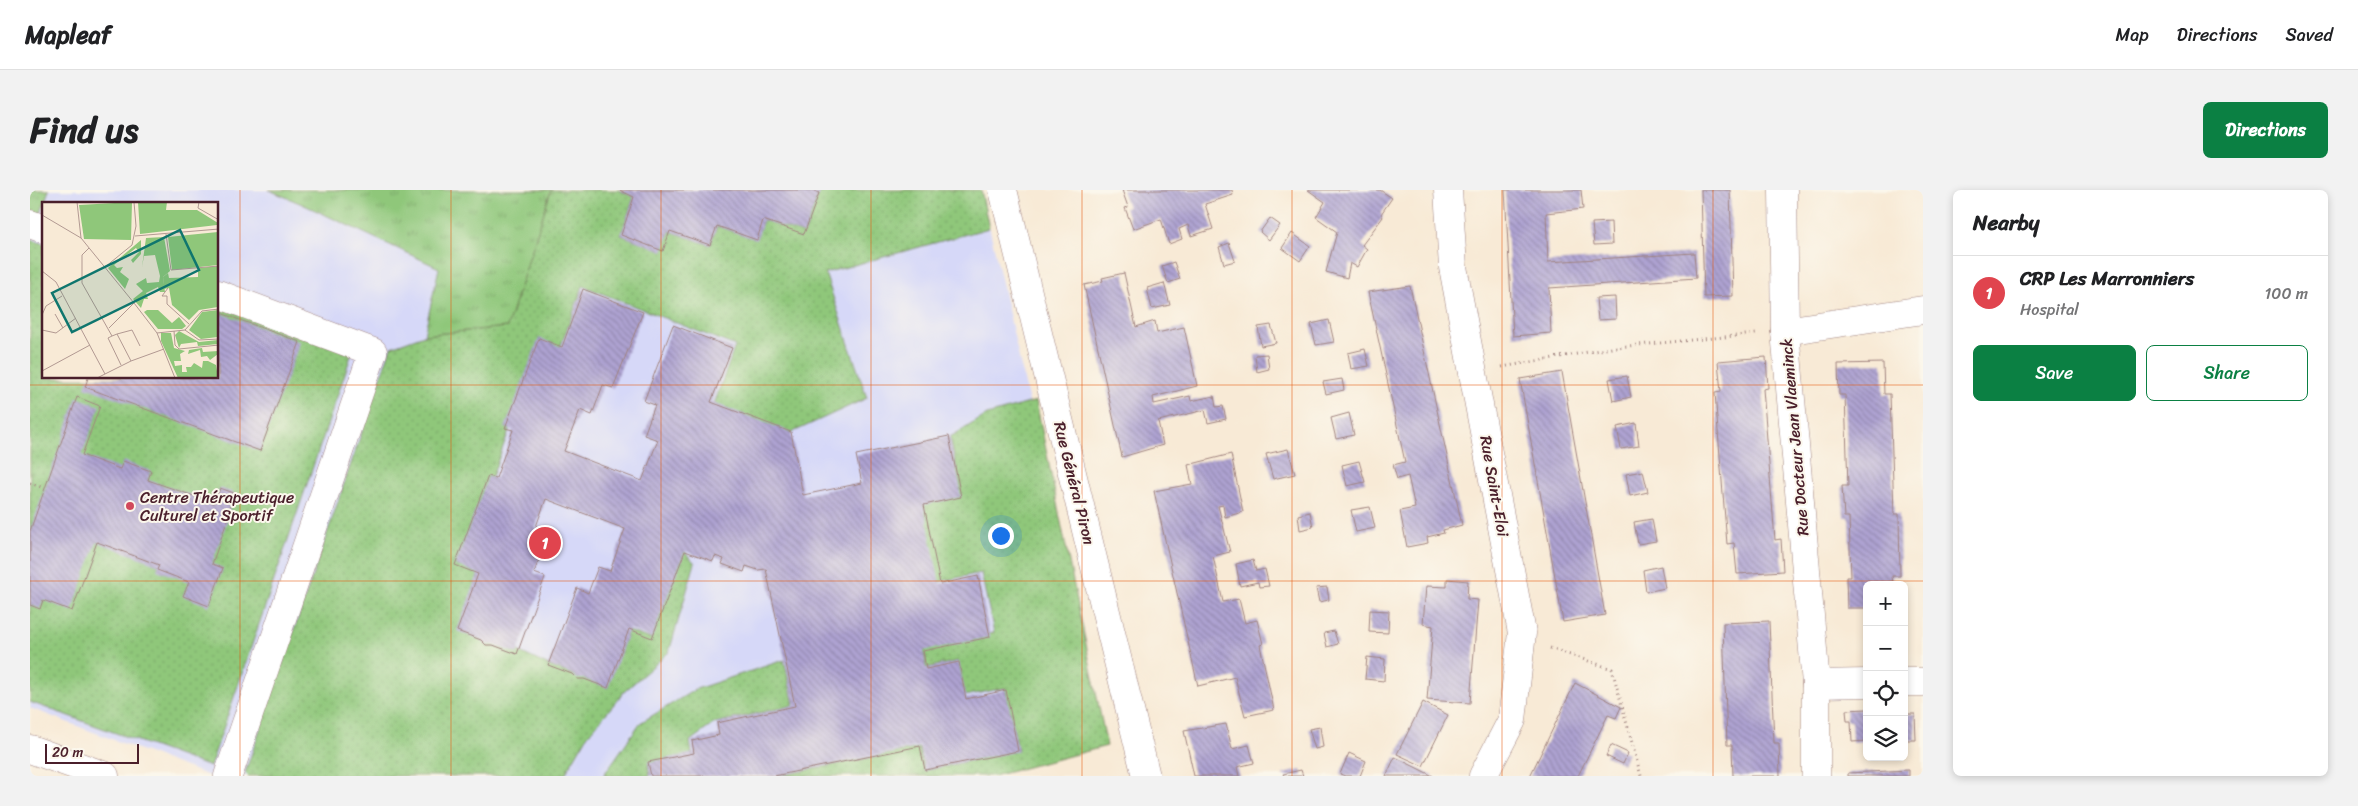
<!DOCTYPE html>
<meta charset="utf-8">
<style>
body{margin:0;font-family:Sriracha,sans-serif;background:#f2f2f2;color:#202124}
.controls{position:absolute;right:15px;bottom:15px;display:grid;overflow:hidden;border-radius:8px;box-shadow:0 2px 8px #0003}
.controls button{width:45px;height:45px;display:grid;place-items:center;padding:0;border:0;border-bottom:1px solid #e0e0e0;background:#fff;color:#202124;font:25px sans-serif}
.scale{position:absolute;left:15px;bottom:12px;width:94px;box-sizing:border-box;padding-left:5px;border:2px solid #4a1f2b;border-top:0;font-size:14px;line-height:18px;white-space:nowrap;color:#4a1f2b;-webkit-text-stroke:4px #fbf7ec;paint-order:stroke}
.you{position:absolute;left:970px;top:345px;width:18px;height:18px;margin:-12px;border:4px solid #fff;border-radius:50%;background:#1a73e8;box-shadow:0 0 0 8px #1a73e833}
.badge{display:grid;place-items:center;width:32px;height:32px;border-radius:50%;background:#0b8043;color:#fff;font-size:16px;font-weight:700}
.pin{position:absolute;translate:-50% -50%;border:2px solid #fff;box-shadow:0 1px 5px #0006}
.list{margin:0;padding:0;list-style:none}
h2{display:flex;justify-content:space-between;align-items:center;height:65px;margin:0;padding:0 20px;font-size:21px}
h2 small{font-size:16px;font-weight:400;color:#757577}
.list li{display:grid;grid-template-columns:32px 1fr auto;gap:15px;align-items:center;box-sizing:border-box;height:75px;padding:0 20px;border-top:1px solid #e0e0e0}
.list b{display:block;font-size:19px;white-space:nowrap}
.list p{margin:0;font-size:16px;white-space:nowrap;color:#757577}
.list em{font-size:16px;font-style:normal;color:#757577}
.actions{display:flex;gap:10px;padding:15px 20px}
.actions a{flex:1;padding:11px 0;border:1px solid #0b8043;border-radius:8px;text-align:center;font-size:18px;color:#0b8043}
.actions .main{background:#0b8043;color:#fff}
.icon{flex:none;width:28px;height:28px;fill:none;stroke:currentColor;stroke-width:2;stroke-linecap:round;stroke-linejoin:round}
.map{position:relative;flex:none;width:1893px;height:586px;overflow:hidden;border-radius:8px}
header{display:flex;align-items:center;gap:30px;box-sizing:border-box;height:70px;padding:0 25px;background:#fff;border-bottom:1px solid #e0e0e0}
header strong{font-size:24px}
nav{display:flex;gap:28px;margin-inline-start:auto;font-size:18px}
.intro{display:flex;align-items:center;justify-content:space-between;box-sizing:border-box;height:120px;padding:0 30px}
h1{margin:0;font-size:35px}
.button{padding:12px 22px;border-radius:8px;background:#0b8043;color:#fff;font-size:18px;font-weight:700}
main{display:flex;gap:30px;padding:0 30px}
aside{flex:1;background:#fff;border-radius:8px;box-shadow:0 2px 8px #0003}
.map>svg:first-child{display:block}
</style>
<header>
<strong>Mapleaf</strong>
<nav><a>Map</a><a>Directions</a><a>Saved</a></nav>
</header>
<div class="intro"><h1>Find us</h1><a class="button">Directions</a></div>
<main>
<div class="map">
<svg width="1893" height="586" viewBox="0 0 1893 586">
<defs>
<pattern id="grass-dots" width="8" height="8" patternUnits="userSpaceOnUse" patternTransform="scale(1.25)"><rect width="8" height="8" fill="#8fc77a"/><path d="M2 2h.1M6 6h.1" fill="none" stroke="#7daa6a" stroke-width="1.8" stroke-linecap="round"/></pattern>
<pattern id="park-tufts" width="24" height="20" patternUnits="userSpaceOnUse" patternTransform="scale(1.25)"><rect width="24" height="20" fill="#8fc77a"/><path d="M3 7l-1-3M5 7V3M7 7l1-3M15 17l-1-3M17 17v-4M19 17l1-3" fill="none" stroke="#7daa6a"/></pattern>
<pattern id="building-back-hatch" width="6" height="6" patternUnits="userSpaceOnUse" patternTransform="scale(1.25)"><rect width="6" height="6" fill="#aea3d2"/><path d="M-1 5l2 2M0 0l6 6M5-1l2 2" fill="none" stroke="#9084ab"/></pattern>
</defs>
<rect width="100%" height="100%" fill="#fbf7ec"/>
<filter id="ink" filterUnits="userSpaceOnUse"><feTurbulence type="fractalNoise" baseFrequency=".02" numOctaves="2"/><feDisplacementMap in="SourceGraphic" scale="10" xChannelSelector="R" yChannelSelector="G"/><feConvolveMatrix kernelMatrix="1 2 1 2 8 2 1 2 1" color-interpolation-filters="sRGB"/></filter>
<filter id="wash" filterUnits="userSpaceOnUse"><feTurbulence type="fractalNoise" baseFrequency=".0096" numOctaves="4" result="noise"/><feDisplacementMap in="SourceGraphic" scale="20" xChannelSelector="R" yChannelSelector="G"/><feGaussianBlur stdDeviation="1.12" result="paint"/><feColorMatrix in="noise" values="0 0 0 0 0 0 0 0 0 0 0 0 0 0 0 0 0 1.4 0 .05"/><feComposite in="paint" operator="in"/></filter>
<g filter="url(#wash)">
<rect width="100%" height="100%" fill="#f8ead6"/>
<path fill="#d6d8f8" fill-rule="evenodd" d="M 0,0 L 951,0 L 1077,556 L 961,586 L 179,586 L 0,518 ZM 14,14 L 188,14 L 188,188 L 14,188 Z"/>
<g fill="url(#grass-dots)" stroke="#6c7352">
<polygon points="521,0 589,0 604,7 591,45 632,60 640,41 680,55 687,36 726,49 733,30 774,44 789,3 782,0 951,0 959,38 795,83 837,208 761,243 684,214 705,156 553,96 530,158 512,152 430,373 456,383 486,460 519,476 577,497 598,441 621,449 653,360 665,373 639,462 595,501 558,545 534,586 218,586 215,583 361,157 394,145 477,137"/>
<polygon points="0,49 14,54 14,188 188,188 188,116 322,163 180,577 0,512"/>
<polygon points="1006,211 1077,556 964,586 748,586 889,558 894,581 988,560 975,498 935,506 928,471 896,478 894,457 964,443 951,383 907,392 890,308 931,299 920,247 957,225"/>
<polygon points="754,470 764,515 685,533 660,551 662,564 618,574 620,586 573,586 610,533 666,499"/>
</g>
<g fill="url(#park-tufts)" stroke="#6c7352">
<polygon points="0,0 19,0 6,36 0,34"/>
<polygon points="239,0 521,0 477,137 394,145 409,78 272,14"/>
</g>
<g id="blocks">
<g fill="url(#building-back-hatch)">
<polygon points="589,0 782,0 789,3 774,44 733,30 727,50 687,36 680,55 640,41 633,61 591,45 604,7"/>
<polygon points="1092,0 1202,0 1203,5 1175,14 1183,39 1161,46 1158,35 1149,39 1152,49 1139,54 1131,29 1103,39 1095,18 1098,17"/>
<polygon points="1278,0 1350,0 1362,8 1351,24 1353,27 1332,55 1337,59 1327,77 1320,73 1317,88 1296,82 1307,42 1286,27 1295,12"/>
<polygon points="1475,0 1551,0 1553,19 1516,23 1518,72 1664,63 1666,88 1519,98 1521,143 1483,146"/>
<polygon points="1671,0 1700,0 1703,106 1674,107"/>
<polygon points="1240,28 1250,35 1239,50 1230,42"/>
<polygon points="1581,32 1582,54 1564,55 1562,33"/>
<polygon points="1262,43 1280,56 1270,71 1252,58"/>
<polygon points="1199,53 1205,71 1194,74 1189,57"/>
<polygon points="1144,72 1150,89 1138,93 1132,76"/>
<polygon points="1094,83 1106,137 1125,131 1127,143 1154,137 1162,173 1167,196 1123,207 1124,214 1160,206 1161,211 1184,206 1186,217 1193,216 1196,229 1178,233 1175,220 1128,231 1133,255 1092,267 1054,95 1073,91 1072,88"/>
<polygon points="1134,93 1140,115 1122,119 1117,98"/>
<polygon points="1380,96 1432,335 1413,340 1414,343 1397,347 1398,353 1377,357 1370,321 1385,318 1378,286 1367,289 1363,275 1375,272 1338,102"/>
<polygon points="553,99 613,122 583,198 573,195 562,225 550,220 534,261 612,291 628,250 614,245 625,215 614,211 643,135 702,158 681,212 761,242 773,305 832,293 826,265 919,246 931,307 894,315 910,394 948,386 960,447 893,461 896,479 929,472 936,509 976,500 988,561 895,580 890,556 744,586 621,586 618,572 664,563 662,551 689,545 687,533 765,516 736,379 728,380 716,376 714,382 692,374 694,369 685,366 683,371 655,361 622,448 599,439 578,498 554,489 547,489 542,484 518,475 547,398 558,403 568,377 580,381 595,339 516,309 500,353 513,358 504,383 515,387 487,464 463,455 456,455 451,450 427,441 448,384 425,375 458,286 466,288 483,240 475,238 509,148 532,157"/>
<polygon points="1585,107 1586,129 1568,130 1566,108"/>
<polygon points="188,122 270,152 230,261 55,197 58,188 188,188"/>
<polygon points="1299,130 1304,152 1286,155 1281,134"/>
<polygon points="1241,135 1246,153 1231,156 1228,137"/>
<polygon points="1335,159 1339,176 1321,179 1318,163"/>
<polygon points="1237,164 1239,179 1227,182 1225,165"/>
<polygon points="1736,167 1738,198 1733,199 1745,350 1751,349 1753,381 1707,384 1704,353 1697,354 1685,203 1691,202 1688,171"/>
<polygon points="1853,173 1854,204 1860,204 1864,324 1869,324 1870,386 1862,386 1863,395 1837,395 1837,418 1817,418 1816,387 1821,387 1820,358 1819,327 1814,327 1812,296 1818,296 1817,266 1815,205 1809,205 1808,174"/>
<polygon points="1532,182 1575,425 1533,432 1490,189"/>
<polygon points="1597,186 1601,207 1583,211 1579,189"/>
<polygon points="1312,189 1314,200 1296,204 1293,192"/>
<polygon points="47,207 70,216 52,265 90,279 93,271 121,281 118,290 184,313 190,298 204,303 199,319 201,320 182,374 193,378 179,416 153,406 159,392 127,380 129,375 67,352 42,421 13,410 10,419 0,415 0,341"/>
<polygon points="1319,223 1324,245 1306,249 1301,228"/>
<polygon points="1606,233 1609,256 1591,259 1587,237"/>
<polygon points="1258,259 1265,284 1243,289 1236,264"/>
<polygon points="1201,264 1213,322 1195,327 1193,315 1188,316 1200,362 1183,366 1193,412 1209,409 1215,433 1227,430 1233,454 1230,455 1244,520 1215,526 1205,487 1168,496 1124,301 1162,294 1158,275"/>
<polygon points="1329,271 1335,292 1317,296 1312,275"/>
<polygon points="1613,281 1618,302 1600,306 1596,284"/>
<polygon points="1340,317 1345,338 1326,342 1321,320"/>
<polygon points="1280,322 1283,337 1270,340 1268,325"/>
<polygon points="1622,329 1626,351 1608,354 1604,332"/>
<polygon points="1223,370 1226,381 1235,379 1239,396 1229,397 1228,392 1210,396 1206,374"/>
<polygon points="1631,376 1635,398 1616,402 1613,380"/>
<polygon points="1417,389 1438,391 1437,409 1448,410 1440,513 1397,510 1403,436 1393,434 1396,396 1417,397"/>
<polygon points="1297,397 1299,410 1289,412 1286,398"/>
<polygon points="1340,420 1359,421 1358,443 1339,442"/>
<polygon points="1739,431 1744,553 1749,553 1750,586 1703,586 1702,555 1697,555 1693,433"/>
<polygon points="1304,441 1308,454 1297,457 1294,443"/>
<polygon points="1337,467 1355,469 1354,491 1335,489"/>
<polygon points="1545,493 1591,517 1586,528 1578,525 1548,586 1500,586"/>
<polygon points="1393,512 1418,525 1393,576 1367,564"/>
<polygon points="1837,519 1837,551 1822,552 1821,531 1817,531 1816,520"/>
<polygon points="1874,524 1885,524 1886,550 1874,550"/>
<polygon points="1196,534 1202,559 1219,555 1224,573 1207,577 1209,586 1164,586 1154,541"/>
<polygon points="1290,537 1293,557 1285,559 1279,539"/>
<polygon points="1581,555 1598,563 1593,574 1576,566"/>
<polygon points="1319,563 1336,571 1330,586 1315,586 1310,584"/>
<polygon points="1365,567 1403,586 1356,586"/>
<polygon points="1271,580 1273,586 1254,586 1253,584"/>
<polygon points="1879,580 1879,586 1818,586 1818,583"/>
</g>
</g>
</g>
<g filter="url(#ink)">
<use href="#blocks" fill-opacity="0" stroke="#a18480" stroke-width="1"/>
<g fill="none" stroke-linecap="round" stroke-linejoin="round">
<g stroke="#a18480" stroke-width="29">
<g id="minor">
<polyline points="973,0 1116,586"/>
<polyline points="1418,0 1423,77 1492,443 1482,530 1453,586"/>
<polyline points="1753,0 1755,141 1786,494 1786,586"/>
<polyline points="0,34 14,39"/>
<polyline points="188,104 343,162 198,586"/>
<polyline points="1755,141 1893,120"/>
<polyline points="1874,492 1893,492"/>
<polyline points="1786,494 1837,493"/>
<polyline points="0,559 75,586"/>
</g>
</g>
<g stroke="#a18480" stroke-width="3" stroke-dasharray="1 4" stroke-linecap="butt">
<polyline points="1472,177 1587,157 1726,144"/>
<polyline points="0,293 14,298"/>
<polyline points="1520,458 1582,479 1611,586"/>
</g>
<use href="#minor" stroke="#fff" stroke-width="28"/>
</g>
</g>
<path fill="none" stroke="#e8590c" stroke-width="1" stroke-opacity="0.55" d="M 210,0 L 210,586M 421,0 L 421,586M 631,0 L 631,586M 841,0 L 841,586M 1052,0 L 1052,586M 1262,0 L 1262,586M 1472,0 L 1472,586M 1683,0 L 1683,586M 0,195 L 1893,195M 0,391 L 1893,391"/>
<circle fill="#d1495b" stroke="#fbf7ec" stroke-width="2" cx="100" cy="316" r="5"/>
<g text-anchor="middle" stroke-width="4" stroke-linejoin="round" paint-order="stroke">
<g font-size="16" fill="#4a1f2b" stroke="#fbf7ec">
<text transform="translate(1764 247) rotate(-95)" y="6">Rue Docteur Jean Vlaeminck</text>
<text transform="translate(1045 293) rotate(76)" y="6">Rue Général Piron</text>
<text transform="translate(1465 296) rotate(80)" y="6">Rue Saint-Eloi</text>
</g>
<g font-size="16" fill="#4a1f2b" stroke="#fbf7ec" text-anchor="start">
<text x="110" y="313">Centre Thérapeutique<tspan x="110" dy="18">Culturel et Sportif</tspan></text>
</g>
</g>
<g transform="translate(12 12)">
<rect width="176" height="176" fill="#f8ead6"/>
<path d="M 96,0 L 125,0 L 124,8 L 155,8 L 176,21 L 175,23 L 98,32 ZM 176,30 L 176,63 L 130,68 L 126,35 ZM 122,35 L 128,69 L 121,75 L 123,90 L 118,90 L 116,85 L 104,91 L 106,97 L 102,97 L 99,106 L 91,97 L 101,89 L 94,82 L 104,76 L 105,81 L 117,80 L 118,74 L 113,53 L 102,54 L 100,65 L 104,36 ZM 99,38 L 99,52 L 91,61 L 89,58 L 97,50 L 94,46 L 72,63 L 75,66 L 81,65 L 78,70 L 87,77 L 83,87 L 66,66 ZM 105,108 L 116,108 L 130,121 L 137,115 L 144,124 L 140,127 L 116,127 L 102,110 ZM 176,108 L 176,135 L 159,137 L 147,128 L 160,110 ZM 137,129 L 157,140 L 176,138 L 176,142 L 156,144 L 155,140 L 139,142 L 137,146 L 133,133 ZM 119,131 L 129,131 L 132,146 L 143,149 L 138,152 L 139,159 L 132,159 L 133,164 L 140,163 L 140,170 L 145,170 L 144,165 L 149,165 L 152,161 L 160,166 L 161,159 L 166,159 L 174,163 L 176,175 L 136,176 L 119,139 ZM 160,146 L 161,150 L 176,149 L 176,152 L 168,158 L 165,154 L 159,155 L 158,148 L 146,152 L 147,148 Z" fill="#8fc77a"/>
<path d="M 90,0 L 89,38 L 42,37 L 37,3 ZM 176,64 L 176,105 L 157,108 L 147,118 L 130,103 L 127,86 L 122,87 L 121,75 L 126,71 L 127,76 L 156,75 L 156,66 Z" fill="#8fc77a"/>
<path fill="none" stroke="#b29992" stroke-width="1" d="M 35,0 L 39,36M 157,0 L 156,6 L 177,18M 0,13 L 39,36 L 92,101 L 115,131 L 133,176M 124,32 L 129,68 L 177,64M 93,34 L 177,27M 47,46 L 40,53 L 40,81 L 70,134M 63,65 L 90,43 L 94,24 L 92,0M 0,69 L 14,80 L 63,172M 126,86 L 120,94 L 125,94 L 125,102 L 147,122M 13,112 L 21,126M 0,113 L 4,104 L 20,94M 67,126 L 92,101M 0,128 L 14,131 L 34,116M 143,128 L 160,109 L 177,107M 132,129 L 133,143 L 137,147 L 177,143M 115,131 L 143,128 L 157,138 L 177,137M 75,132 L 90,128 L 98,144M 79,163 L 66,136 L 70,134 L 75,132 L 89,159M 0,169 L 48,143M 55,176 L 89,159 L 122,147"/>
<path fill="#0f766e" fill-opacity="0.15" stroke="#0f766e" stroke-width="2.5" d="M 138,28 L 157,68 L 30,130 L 10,91 Z"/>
<rect width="176" height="176" fill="none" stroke="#4a1f2b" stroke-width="2.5"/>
</g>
</svg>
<div class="controls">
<button>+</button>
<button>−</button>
<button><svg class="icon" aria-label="locate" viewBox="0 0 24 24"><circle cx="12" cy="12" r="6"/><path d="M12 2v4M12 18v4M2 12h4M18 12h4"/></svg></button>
<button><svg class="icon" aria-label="layers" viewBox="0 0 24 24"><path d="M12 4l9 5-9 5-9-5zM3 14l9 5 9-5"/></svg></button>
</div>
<div class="scale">20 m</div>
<div class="you"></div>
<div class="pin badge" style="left:515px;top:353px;background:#e0444e">1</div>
</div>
<aside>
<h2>Nearby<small></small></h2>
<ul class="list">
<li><span class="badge" style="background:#e0444e">1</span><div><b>CRP Les Marronniers</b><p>Hospital</p></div><em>100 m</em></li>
</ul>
<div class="actions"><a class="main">Save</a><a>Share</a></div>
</aside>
</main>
